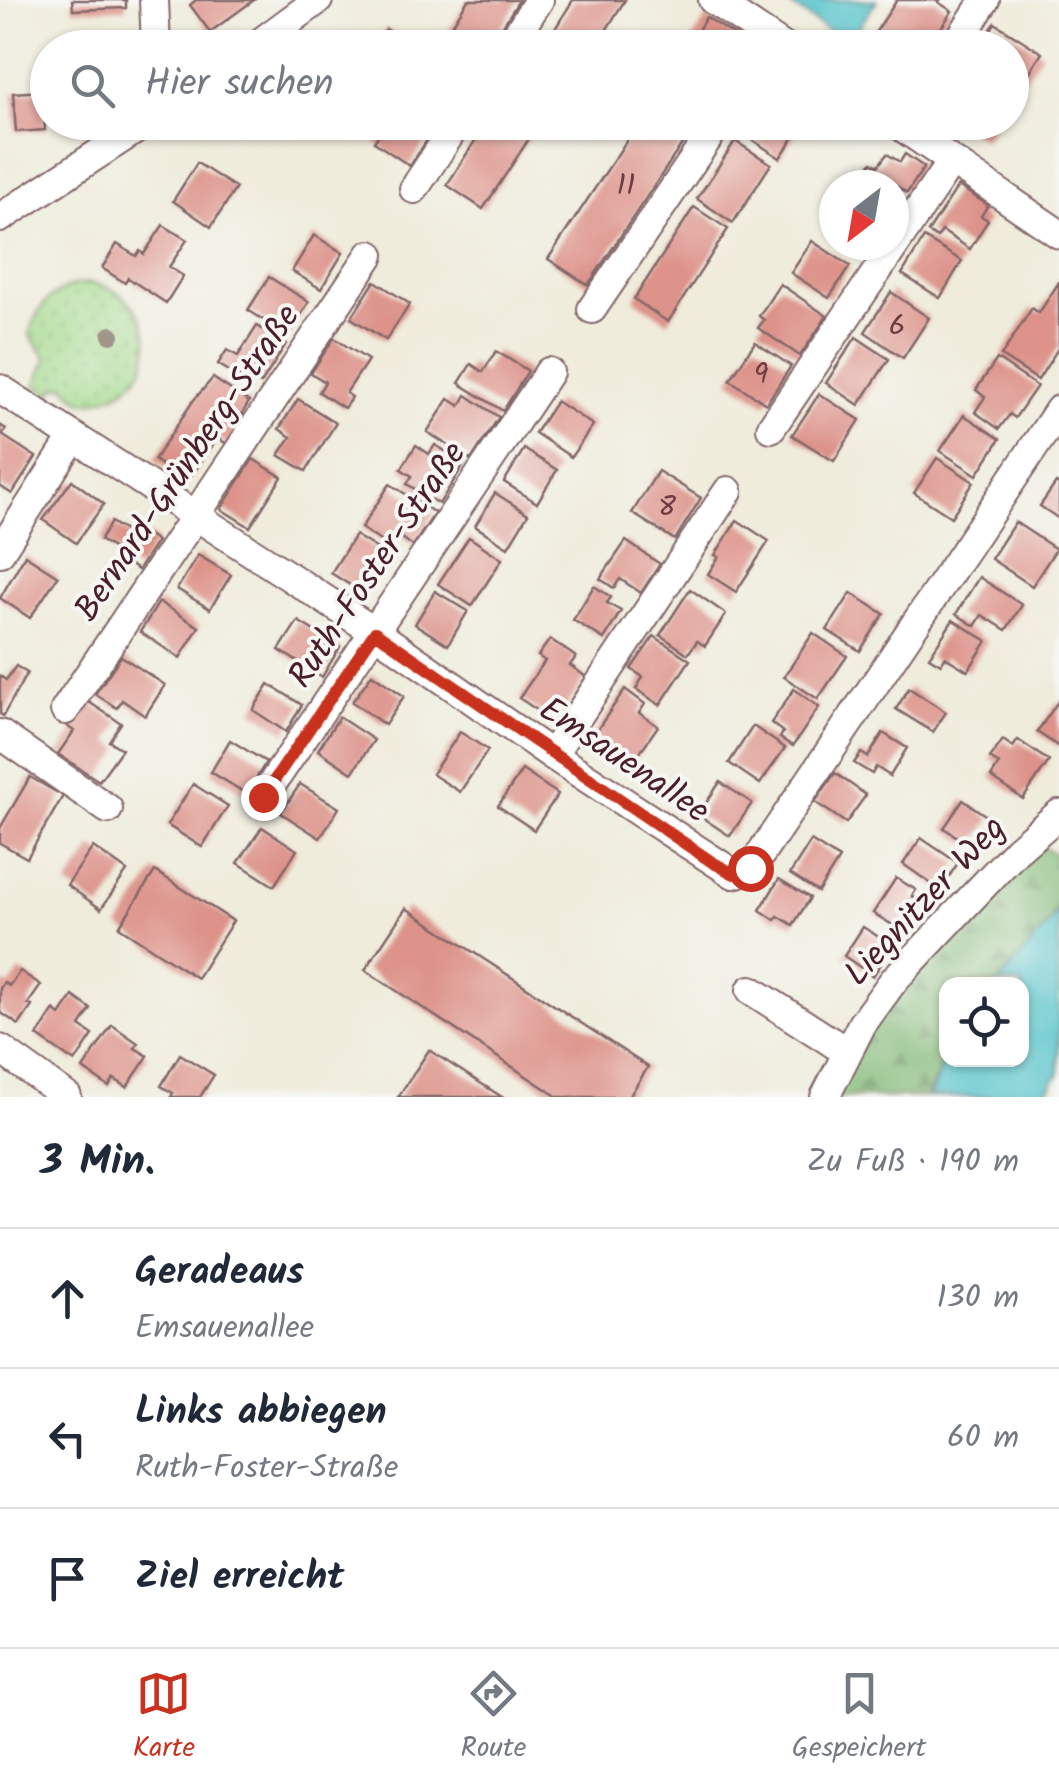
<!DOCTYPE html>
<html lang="de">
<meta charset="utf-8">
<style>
body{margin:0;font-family:Kalam,sans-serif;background:#f2f2f3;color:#1f2937}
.controls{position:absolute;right:30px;bottom:30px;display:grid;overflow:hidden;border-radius:20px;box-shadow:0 2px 8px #0004}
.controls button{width:90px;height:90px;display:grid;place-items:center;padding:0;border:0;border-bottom:2px solid #e0e1e3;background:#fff;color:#1f2937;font:50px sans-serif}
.compass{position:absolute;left:819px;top:170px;width:90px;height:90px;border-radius:50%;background:#fff;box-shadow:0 2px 8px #0004;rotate:211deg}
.stop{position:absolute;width:30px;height:30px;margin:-22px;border:8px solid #c8321e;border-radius:50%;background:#fff}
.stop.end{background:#c8321e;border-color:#fff;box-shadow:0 2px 10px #0008}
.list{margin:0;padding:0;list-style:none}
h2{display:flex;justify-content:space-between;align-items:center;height:130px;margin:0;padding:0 40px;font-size:42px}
h2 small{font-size:32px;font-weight:400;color:#747a83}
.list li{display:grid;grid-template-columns:65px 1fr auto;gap:30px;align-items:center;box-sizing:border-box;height:140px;padding:0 40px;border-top:2px solid #e0e1e3}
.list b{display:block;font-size:38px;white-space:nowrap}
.list p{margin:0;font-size:32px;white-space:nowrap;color:#747a83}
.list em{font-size:32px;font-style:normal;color:#747a83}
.icon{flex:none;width:55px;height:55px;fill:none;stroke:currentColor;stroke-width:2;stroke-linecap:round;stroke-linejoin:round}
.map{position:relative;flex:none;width:1059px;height:1097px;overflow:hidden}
.search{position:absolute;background:#fff;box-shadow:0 2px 8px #0004;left:30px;right:30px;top:30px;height:110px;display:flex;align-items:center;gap:25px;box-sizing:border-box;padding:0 35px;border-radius:55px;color:#747a83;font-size:38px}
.sheet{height:550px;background:#fff}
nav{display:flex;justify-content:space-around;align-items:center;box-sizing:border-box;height:140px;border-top:2px solid #e0e1e3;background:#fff;font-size:28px;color:#747a83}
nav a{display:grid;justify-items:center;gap:5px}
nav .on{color:#c8321e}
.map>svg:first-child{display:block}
</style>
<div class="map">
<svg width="1059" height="1097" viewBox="0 0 1059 1097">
<defs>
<pattern id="forest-firs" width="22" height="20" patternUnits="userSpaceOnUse" patternTransform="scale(2.5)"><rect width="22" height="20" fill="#82ba77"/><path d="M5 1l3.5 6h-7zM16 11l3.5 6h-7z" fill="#6c9762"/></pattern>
<pattern id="park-dots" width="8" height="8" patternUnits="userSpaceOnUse" patternTransform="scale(2.5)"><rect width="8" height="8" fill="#a3da8b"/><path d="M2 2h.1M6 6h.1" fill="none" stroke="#8ebb78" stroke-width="1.8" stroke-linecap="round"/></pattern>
</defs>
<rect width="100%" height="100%" fill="#f6f6f2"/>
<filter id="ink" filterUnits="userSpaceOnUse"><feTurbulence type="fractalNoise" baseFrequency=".01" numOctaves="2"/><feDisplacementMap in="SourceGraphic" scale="20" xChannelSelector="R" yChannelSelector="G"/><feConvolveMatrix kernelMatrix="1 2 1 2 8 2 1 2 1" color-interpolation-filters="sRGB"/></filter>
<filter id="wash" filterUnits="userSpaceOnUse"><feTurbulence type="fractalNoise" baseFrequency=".0048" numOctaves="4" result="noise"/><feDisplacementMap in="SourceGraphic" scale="40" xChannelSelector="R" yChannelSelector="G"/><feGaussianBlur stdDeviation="2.25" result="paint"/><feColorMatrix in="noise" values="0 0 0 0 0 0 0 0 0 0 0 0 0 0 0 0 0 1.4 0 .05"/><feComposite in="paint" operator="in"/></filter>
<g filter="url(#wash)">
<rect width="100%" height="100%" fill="#efecdb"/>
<polygon fill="url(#forest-firs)" stroke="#666c51" stroke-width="2.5" points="1040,846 1056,854 1057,913 998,984 946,984 946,1056 927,1097 833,1097 868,1027 1019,857"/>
<path fill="url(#park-dots)" stroke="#767c5b" stroke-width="2.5" d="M 89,283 C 155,291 172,378 105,398 C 99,400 88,404 82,401 C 76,399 70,390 65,386 L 56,387 L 50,395 L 35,385 L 47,359 L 29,334 C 38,303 56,286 89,283 Z"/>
<g fill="#58c5cc" stroke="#51727c" stroke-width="2.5">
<polygon points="783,0 877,0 848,44"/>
<polygon points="1059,911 1059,1073 1043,1097 929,1097 946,1056 946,1060 1022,1060 1022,984 998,984"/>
</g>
<g id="blocks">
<g fill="#dd938a">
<polygon points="72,0 126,0 126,8 73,10"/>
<polygon points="196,0 254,0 210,32 190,5"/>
<polygon points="468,0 519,0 489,48 465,48 446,35"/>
<polygon points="573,0 625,0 595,48 543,48"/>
<polygon points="897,0 940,0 938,2 952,11 928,48 865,48"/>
<polygon points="706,17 745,42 741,48 687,48"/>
<polygon points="995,23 1042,53 1012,99 1012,48 979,48"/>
<polygon points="386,29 405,41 401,48 373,48"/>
<polygon points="116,38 116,48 85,48 85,39"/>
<polygon points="43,91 45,130 16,132 13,93"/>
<polygon points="387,122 439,122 410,166 374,142"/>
<polygon points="487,122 540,122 483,209 447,185"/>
<polygon points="639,122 668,122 688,135 588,285 548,259"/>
<polygon points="738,122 804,122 780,158 734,128"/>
<polygon points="957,122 996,122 984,140"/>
<polygon points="735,141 771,164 733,223 697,199"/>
<polygon points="887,154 900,162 905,154 924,167 907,193 887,180 884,185 858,183 872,162 878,166"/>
<polygon points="197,163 236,188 211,227 173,201"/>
<polygon points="958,186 988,205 981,216 988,220 970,249 942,231 937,238 928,232"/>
<polygon points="694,207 728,229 668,322 634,299"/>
<polygon points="163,225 187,240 169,267 183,276 166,303 128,278 125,283 102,268 117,244 136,256 140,251 144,254"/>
<polygon points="314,235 343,253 321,289 292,271"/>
<polygon points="924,238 962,261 940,298 902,274"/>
<polygon points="812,241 850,266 829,298 791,273"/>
<polygon points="269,277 309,302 288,336 248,310"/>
<polygon points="375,281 410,304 386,340 351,318"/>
<polygon points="1059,282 1059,347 1038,380 1001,356 1032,308 1039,313"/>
<polygon points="780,284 827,316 800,356 758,328 764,320 759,316"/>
<polygon points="891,292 929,318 903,358 865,332"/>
<polygon points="257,326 286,344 261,384 245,374 242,379 218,364 227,350 238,356"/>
<polygon points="856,337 889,359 859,405 826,383"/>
<polygon points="334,338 368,360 346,393 352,397 344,408 319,392 325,382 311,373"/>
<polygon points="755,342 791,366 766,404 730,380"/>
<polygon points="496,351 528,371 503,411 459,383 471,364 483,372"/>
<polygon points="997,359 1037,386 1015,418 1010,414 999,429 975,412 985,397 976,390"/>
<polygon points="213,378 249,402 242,414 250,419 231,447 218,438 187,482 154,460 193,401"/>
<polygon points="819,394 860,420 834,461 792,435"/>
<polygon points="466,395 499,417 471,460 427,432 449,399 460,406"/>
<polygon points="298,399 336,423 306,471 279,455 291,437 279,429"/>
<polygon points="556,401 593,425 571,457 535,433"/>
<polygon points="964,415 1000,439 977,475 940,451"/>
<polygon points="0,425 6,429 2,435 36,457 12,494 0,486"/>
<polygon points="416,445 429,454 435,445 465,463 439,504 407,484 412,476 401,469"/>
<polygon points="524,449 557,470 537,503 504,482"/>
<polygon points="937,458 974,482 951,517 914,493"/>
<polygon points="253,459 282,477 250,527 221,509"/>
<polygon points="658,471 701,498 675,540 632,513"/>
<polygon points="72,480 104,504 76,543 43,520"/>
<polygon points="1056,483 1059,485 1059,519 1040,506"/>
<polygon points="390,484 435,513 413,546 397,535 389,547 361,528"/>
<polygon points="495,493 528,514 508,547 475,526"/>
<polygon points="737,520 769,541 736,592 708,574 719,557 715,555"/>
<polygon points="111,522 136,538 141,530 157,541 138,570 119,558 122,554 100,540"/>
<polygon points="1015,522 1056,549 1032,586 991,559"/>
<polygon points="355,535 390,557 366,595 331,573"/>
<polygon points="469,537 502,559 472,606 438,584"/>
<polygon points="626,541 660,564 641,593 620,579 614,588 600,579"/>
<polygon points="25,555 58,576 30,618 0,598"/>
<polygon points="198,555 231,575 210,609 177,589"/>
<polygon points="979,577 1022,605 1006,630 982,615 975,626 956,614"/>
<polygon points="594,586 611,597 607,603 621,611 604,639 573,620"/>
<polygon points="690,589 726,614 705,646 697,641 688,654 660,635"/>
<polygon points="435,591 468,611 448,645 415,624"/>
<polygon points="851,593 884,614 860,651 827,630"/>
<polygon points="159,602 199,627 180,658 140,632"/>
<polygon points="953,620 987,641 968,671 945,657 941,664 929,657"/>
<polygon points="298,621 340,647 322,677 279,650"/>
<polygon points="813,633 847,656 818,699 784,677"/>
<polygon points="654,636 690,660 660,705 636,689 643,677 631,669"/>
<polygon points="550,639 576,657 570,665 586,677 556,723 519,698 545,661 538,656"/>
<polygon points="121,656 165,685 145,716 122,700 117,708 95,694"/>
<polygon points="16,666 27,673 3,716 0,714 0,676 6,680"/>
<polygon points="372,674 404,696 385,725 352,702"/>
<polygon points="269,684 302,705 286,732 253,710"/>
<polygon points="909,688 946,712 933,732 896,709"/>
<polygon points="625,689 645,704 639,713 658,726 633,762 593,736"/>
<polygon points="794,689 819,707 793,746 780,738 783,732 771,723"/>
<polygon points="84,699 121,723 109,741 122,749 99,781 58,754 74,731 67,726"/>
<polygon points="1059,700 1059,747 1037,732"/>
<polygon points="339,717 374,740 352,773 318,750"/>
<polygon points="753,726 785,748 760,784 729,763"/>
<polygon points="460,732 488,750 460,792 432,774"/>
<polygon points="883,733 907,748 890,776 876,767 872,774 854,763 861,753 868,757"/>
<polygon points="230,740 266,762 247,794 211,772"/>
<polygon points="1003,740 1013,747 1018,740 1049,761 1023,799 991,777 999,764 990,758"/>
<polygon points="522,770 558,794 534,830 498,806"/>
<polygon points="835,773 866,795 846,823 815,802"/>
<polygon points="30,777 63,796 27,858 0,843 0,828"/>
<polygon points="720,782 752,803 730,836 698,815"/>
<polygon points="193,784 228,806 202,847 167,825"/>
<polygon points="300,784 339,808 320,838 281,813"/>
<polygon points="963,800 991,819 972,847 944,828"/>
<polygon points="262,827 297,850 274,886 238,863"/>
<polygon points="921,838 958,863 940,890 903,864"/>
<polygon points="811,841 839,859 818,892 790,874"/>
<polygon points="93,847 127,871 101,909 67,885"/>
<polygon points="155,871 233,921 197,978 119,927"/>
<polygon points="896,878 916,890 912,896 920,901 901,930 873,913"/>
<polygon points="779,879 810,898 793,925 778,916 775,920 760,910"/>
<polygon points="406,908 648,1067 629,1097 558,1097 365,970"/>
<polygon points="863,927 893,946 873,976 844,956"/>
<polygon points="20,971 41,985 28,1004 32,1006 19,1025 0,1012 0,988 4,982 9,986"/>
<polygon points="73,996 91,1009 80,1026 93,1035 75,1062 37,1036 54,1010 60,1015"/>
<polygon points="112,1025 138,1043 135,1048 148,1056 127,1087 114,1079 109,1087 83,1069"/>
<polygon points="429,1050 502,1097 398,1097"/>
<polygon points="180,1054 214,1075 200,1097 171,1097 173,1093 161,1086"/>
</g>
</g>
</g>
<g filter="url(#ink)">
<use href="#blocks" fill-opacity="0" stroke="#846769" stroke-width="2.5"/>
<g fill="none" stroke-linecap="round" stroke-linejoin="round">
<g stroke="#846769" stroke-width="32">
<g id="minor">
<polyline points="154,0 156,48"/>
<polyline points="713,0 785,48"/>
<polyline points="253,48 318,0"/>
<polyline points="508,48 539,0"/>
<polyline points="954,48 985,0"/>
<polyline points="895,122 1059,234"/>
<polyline points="414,189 458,122"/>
<polyline points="0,218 147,122"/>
<polyline points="592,309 719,122"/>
<polyline points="0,389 375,632 552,755 734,874 750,868 758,858 1059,410"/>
<polyline points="771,428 951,162"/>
<polyline points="0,552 73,438"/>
<polyline points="65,710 370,255"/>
<polyline points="0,734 108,809"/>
<polyline points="552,755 728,491"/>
<polyline points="263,797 549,372"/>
<polyline points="751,990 847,1052"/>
<polyline points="0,1049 67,1097"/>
<polyline points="825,1097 862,1024 894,980 1017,850 1059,814"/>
</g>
</g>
<use href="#minor" stroke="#fff" stroke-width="28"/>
</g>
<circle fill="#a09587" cx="111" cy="335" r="9"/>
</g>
<g fill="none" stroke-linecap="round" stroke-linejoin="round" filter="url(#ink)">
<polyline stroke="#c8321e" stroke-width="12" points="263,797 375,632 712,862 734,874 750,868"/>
</g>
<g text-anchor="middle" stroke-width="8" stroke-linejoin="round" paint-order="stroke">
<g font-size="30" fill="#6f3c43">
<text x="626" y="194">11</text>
<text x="897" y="335">6</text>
<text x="761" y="383">9</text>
<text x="667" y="516">8</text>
</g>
<g font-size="35" fill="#4a1f2b" stroke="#f6f6f2">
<text transform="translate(186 462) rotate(-56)" y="12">Bernard-Grünberg-Straße</text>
<text transform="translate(376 564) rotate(-56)" y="12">Ruth-Foster-Straße</text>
<text transform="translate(625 759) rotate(34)" y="12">Emsauenallee</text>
<text transform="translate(924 900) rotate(-47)" y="12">Liegnitzer Weg</text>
</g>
</g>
</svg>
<div class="controls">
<button><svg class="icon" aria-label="locate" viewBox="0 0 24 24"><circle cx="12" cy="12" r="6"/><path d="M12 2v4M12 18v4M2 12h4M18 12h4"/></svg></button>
</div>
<svg class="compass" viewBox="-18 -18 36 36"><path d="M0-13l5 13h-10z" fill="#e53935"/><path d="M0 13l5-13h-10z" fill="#747a83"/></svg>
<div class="stop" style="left:750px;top:868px"></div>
<div class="stop end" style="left:263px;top:797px"></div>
<div class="search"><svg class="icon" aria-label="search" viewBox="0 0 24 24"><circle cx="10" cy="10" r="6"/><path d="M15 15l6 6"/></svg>Hier suchen</div>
</div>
<section class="sheet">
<h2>3 Min.<small>Zu Fuß · 190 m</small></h2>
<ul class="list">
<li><svg class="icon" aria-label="ahead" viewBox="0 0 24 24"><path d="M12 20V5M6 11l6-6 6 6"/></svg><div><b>Geradeaus</b><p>Emsauenallee</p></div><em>130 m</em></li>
<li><svg class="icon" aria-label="left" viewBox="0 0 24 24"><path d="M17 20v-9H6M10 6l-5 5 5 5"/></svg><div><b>Links abbiegen</b><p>Ruth-Foster-Straße</p></div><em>60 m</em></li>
<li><svg class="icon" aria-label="arrive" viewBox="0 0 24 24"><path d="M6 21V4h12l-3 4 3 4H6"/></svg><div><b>Ziel erreicht</b></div></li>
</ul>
</section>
<nav>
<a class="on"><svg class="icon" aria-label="map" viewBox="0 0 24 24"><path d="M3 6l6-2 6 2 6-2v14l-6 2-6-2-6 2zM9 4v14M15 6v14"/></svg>Karte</a>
<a><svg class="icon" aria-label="directions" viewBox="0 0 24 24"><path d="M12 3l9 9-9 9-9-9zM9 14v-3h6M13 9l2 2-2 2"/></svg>Route</a>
<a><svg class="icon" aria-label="saved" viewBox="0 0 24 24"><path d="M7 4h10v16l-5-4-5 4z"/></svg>Gespeichert</a>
</nav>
